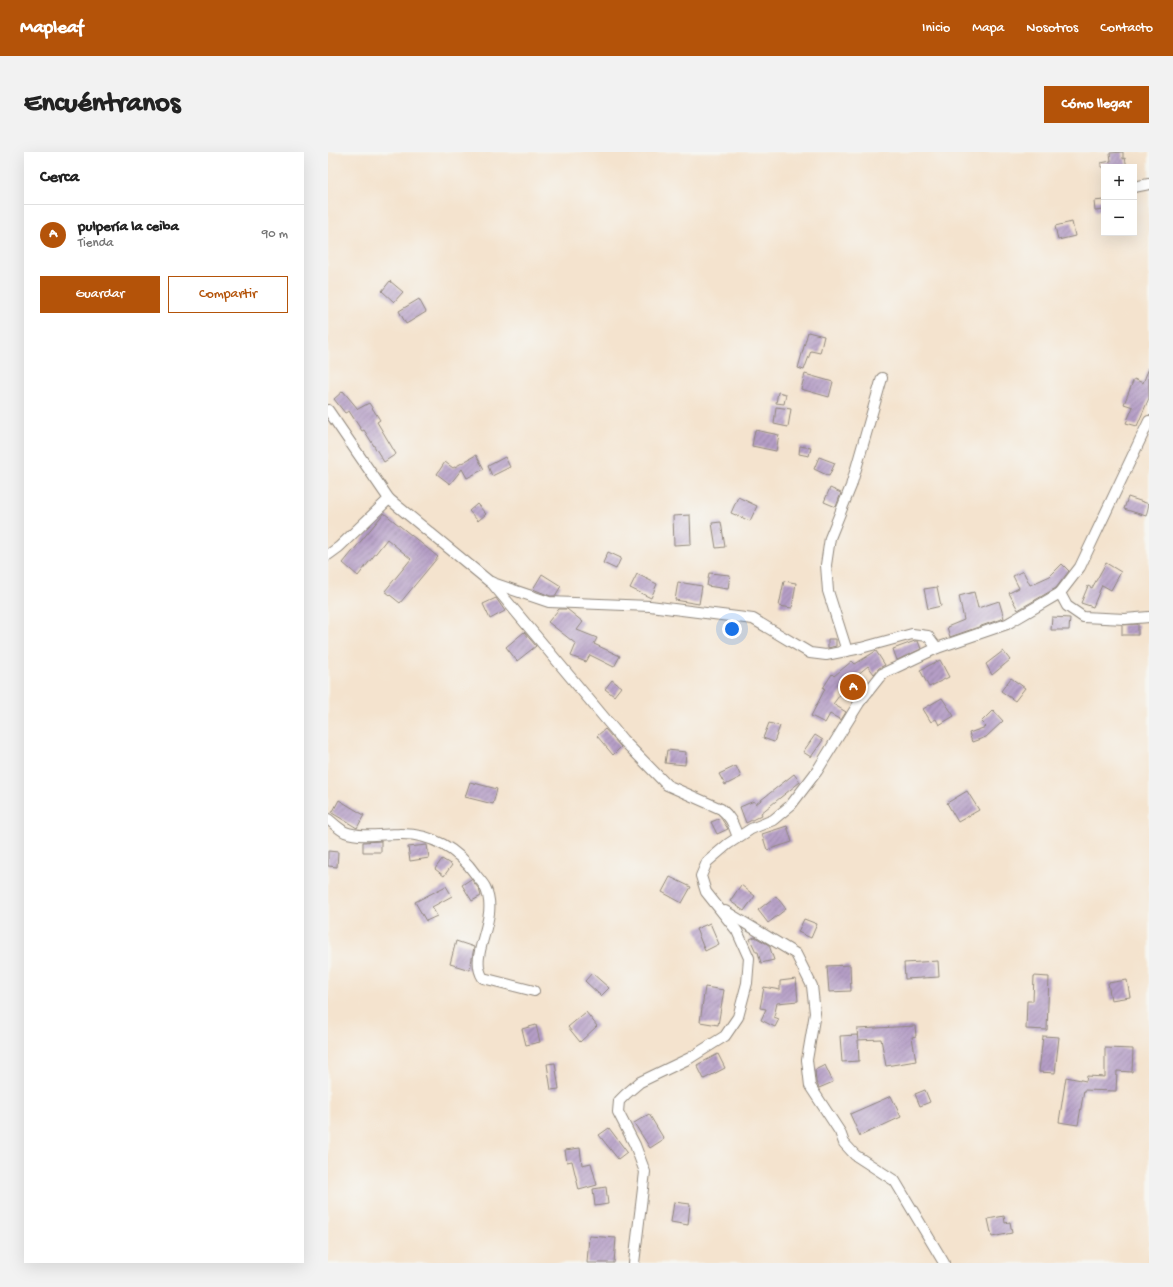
<!DOCTYPE html>
<html lang="es">
<meta charset="utf-8">
<style>
body{margin:0;font-family:"Gochi Hand",sans-serif;background:#f2f2f2;color:#222}
.controls{position:absolute;right:12px;top:12px;display:grid;overflow:hidden;border-radius:0px;box-shadow:0 4px 16px #0002}
.controls button{width:36px;height:36px;display:grid;place-items:center;padding:0;border:0;border-bottom:1px solid #e0e0e0;background:#fff;color:#222;font:20px sans-serif}
.you{position:absolute;left:404px;top:477px;width:14px;height:14px;margin:-10px;border:3px solid #fff;border-radius:50%;background:#1a73e8;box-shadow:0 0 0 6px #1a73e833}
.badge{display:grid;place-items:center;width:26px;height:26px;border-radius:50%;background:#b45309;color:#fff;font-size:13px;font-weight:700}
.pin{position:absolute;translate:-50% -50%;border:2px solid #fff;box-shadow:0 1px 4px #0006}
.list{margin:0;padding:0;list-style:none}
h2{display:flex;justify-content:space-between;align-items:center;height:52px;margin:0;padding:0 16px;font-size:17px}
h2 small{font-size:13px;font-weight:400;color:#767676}
.list li{display:grid;grid-template-columns:26px 1fr auto;gap:12px;align-items:center;box-sizing:border-box;height:60px;padding:0 16px;border-top:1px solid #e0e0e0}
.list b{display:block;font-size:15px;white-space:nowrap}
.list p{margin:0;font-size:13px;white-space:nowrap;color:#767676}
.list em{font-size:13px;font-style:normal;color:#767676}
.actions{display:flex;gap:8px;padding:12px 16px}
.actions a{flex:1;padding:9px 0;border:1px solid #b45309;border-radius:0px;text-align:center;font-size:14px;color:#b45309}
.actions .main{background:#b45309;color:#fff}
.map{position:relative;flex:none;width:821px;height:1111px;overflow:hidden;border-radius:0px}
header{display:flex;align-items:center;gap:24px;box-sizing:border-box;height:56px;padding:0 20px;background:#b45309;color:#fff}
header strong{font-size:19px}
nav{display:flex;gap:22px;margin-inline-start:auto;font-size:14px}
.intro{display:flex;align-items:center;justify-content:space-between;box-sizing:border-box;height:96px;padding:0 24px}
h1{margin:0;font-size:28px}
.button{padding:10px 18px;border-radius:0px;background:#b45309;color:#fff;font-size:14px;font-weight:700}
main{display:flex;gap:24px;padding:0 24px}
aside{flex:1;background:#fff;border-radius:0px;box-shadow:0 4px 16px #0002}
.map>svg:first-child{display:block}
</style>
<header>
<strong>Mapleaf</strong>
<nav><a>Inicio</a><a>Mapa</a><a>Nosotros</a><a>Contacto</a></nav>
</header>
<div class="intro"><h1>Encuéntranos</h1><a class="button">Cómo llegar</a></div>
<main>
<aside>
<h2>Cerca<small></small></h2>
<ul class="list">
<li><span class="badge">A</span><div><b>pulpería la ceiba</b><p>Tienda</p></div><em>90 m</em></li>
</ul>
<div class="actions"><a class="main">Guardar</a><a>Compartir</a></div>
</aside>
<div class="map">
<svg width="821" height="1111" viewBox="0 0 821 1111">
<defs>
<pattern id="building-hatch" width="6" height="6" patternUnits="userSpaceOnUse"><rect width="6" height="6" fill="#b59ec6"/><path d="M-1 1l2-2M0 6l6-6M5 7l2-2" fill="none" stroke="#9381a1"/></pattern>
</defs>
<rect width="100%" height="100%" fill="#f6f6f2"/>
<filter id="ink" filterUnits="userSpaceOnUse"><feTurbulence type="fractalNoise" baseFrequency=".025" numOctaves="2"/><feDisplacementMap in="SourceGraphic" scale="8" xChannelSelector="R" yChannelSelector="G"/><feConvolveMatrix kernelMatrix="1 2 1 2 8 2 1 2 1" color-interpolation-filters="sRGB"/></filter>
<filter id="wash" filterUnits="userSpaceOnUse"><feTurbulence type="fractalNoise" baseFrequency=".012" numOctaves="4" result="noise"/><feDisplacementMap in="SourceGraphic" scale="16" xChannelSelector="R" yChannelSelector="G"/><feGaussianBlur stdDeviation="0.9" result="paint"/><feColorMatrix in="noise" values="0 0 0 0 0 0 0 0 0 0 0 0 0 0 0 0 0 1.4 0 .05"/><feComposite in="paint" operator="in"/></filter>
<g filter="url(#wash)">
<rect width="100%" height="100%" fill="#f4e3ce"/>
<g id="blocks">
<g fill="url(#building-hatch)">
<polygon points="795,0 795,7 797,6 799,15 773,15 773,11 783,9 782,1"/>
<polygon points="776,48 776,58 767,59 766,49"/>
<polygon points="744,70 747,84 730,88 727,74"/>
<polygon points="62,129 75,140 66,150 54,139"/>
<polygon points="91,147 98,160 78,172 71,159"/>
<polygon points="480,180 496,184 492,201 483,199 476,218 470,216"/>
<polygon points="821,216 821,246 809,274 798,271 805,255 796,252 806,227 815,231"/>
<polygon points="477,222 505,230 501,245 473,237"/>
<polygon points="15,239 30,257 41,251 52,268 49,270 68,302 56,310 36,278 34,279 21,259 17,261 6,247"/>
<polygon points="450,240 458,242 456,252 448,251"/>
<polygon points="448,255 463,257 460,275 446,272"/>
<polygon points="427,278 451,283 448,299 424,294"/>
<polygon points="472,294 483,296 481,304 471,302"/>
<polygon points="148,303 156,317 139,326 134,317 122,332 109,322 117,310 125,316"/>
<polygon points="177,305 182,315 164,324 160,314"/>
<polygon points="491,305 507,311 501,324 486,317"/>
<polygon points="502,336 513,341 508,355 496,350"/>
<polygon points="410,345 429,354 422,369 403,361"/>
<polygon points="800,345 821,352 818,364 796,357"/>
<polygon points="149,352 158,362 150,369 141,359"/>
<polygon points="56,361 110,405 72,451 57,439 83,407 59,387 30,424 15,411"/>
<polygon points="362,363 363,392 346,393 345,364"/>
<polygon points="393,370 397,395 388,396 384,371"/>
<polygon points="280,400 293,406 288,417 275,411"/>
<polygon points="778,411 793,420 783,438 774,433 765,455 753,451 760,434 764,436"/>
<polygon points="734,412 741,419 728,436 690,458 681,441 691,436 685,424 695,419 702,433 722,424"/>
<polygon points="381,421 402,423 400,437 379,434"/>
<polygon points="214,422 233,434 227,444 222,444 205,437"/>
<polygon points="309,422 329,432 323,446 302,436"/>
<polygon points="456,429 468,431 464,456 451,454"/>
<polygon points="350,430 374,434 371,452 347,448"/>
<polygon points="609,435 613,454 600,457 596,437"/>
<polygon points="646,440 650,456 671,449 676,466 622,485 619,475 636,468 631,444"/>
<polygon points="168,446 177,459 162,467 155,452"/>
<polygon points="231,457 239,457 255,470 249,478 269,486 266,492 292,504 286,515 262,503 258,510 243,504 248,492 220,470"/>
<polygon points="724,465 742,466 741,478 723,478"/>
<polygon points="810,472 810,483 794,483 794,473"/>
<polygon points="196,480 208,494 189,509 178,495"/>
<polygon points="500,487 508,487 508,494 500,496"/>
<polygon points="587,489 590,489 593,497 569,508 565,497"/>
<polygon points="548,499 557,513 551,516 546,522 540,514 523,528 505,552 518,560 513,568 502,562 497,571 483,564 497,537 495,536 504,522 506,524 524,509 527,512"/>
<polygon points="675,499 682,508 664,523 658,512"/>
<polygon points="612,508 621,525 601,535 592,518"/>
<polygon points="683,526 697,536 687,549 673,539"/>
<polygon points="284,528 293,535 286,544 277,537"/>
<polygon points="614,546 626,564 611,573 608,567 603,570 595,557"/>
<polygon points="665,558 675,569 658,585 644,590 641,581 658,575 653,570"/>
<polygon points="441,571 452,574 446,590 435,586"/>
<polygon points="277,577 293,595 285,603 269,584"/>
<polygon points="487,583 495,588 483,605 475,600"/>
<polygon points="339,598 358,600 357,613 337,611"/>
<polygon points="408,614 413,625 397,633 391,622"/>
<polygon points="466,622 472,630 433,661 434,663 418,671 412,655 426,649 428,652"/>
<polygon points="142,630 169,637 165,652 137,645"/>
<polygon points="639,639 651,658 630,670 619,651"/>
<polygon points="11,648 36,663 29,676 4,661"/>
<polygon points="393,666 400,677 389,682 383,670"/>
<polygon points="459,674 464,690 439,698 434,682"/>
<polygon points="53,689 53,700 35,700 35,690"/>
<polygon points="99,693 101,706 82,709 80,695"/>
<polygon points="0,699 10,700 9,715 0,714"/>
<polygon points="114,707 124,713 116,724 107,717"/>
<polygon points="342,725 363,735 354,751 334,740"/>
<polygon points="143,727 151,737 153,744 144,749 134,733"/>
<polygon points="413,733 427,744 416,759 402,749"/>
<polygon points="118,734 124,744 104,755 109,764 98,769 87,750"/>
<polygon points="448,744 458,757 440,771 430,758"/>
<polygon points="476,767 489,772 483,786 470,780"/>
<polygon points="382,771 391,792 377,799 368,777"/>
<polygon points="427,785 441,793 446,808 433,811 430,800 428,800 422,787"/>
<polygon points="128,789 146,795 142,818 122,812"/>
<polygon points="610,809 611,825 577,827 576,811"/>
<polygon points="522,813 523,839 501,840 499,814"/>
<polygon points="264,821 281,836 273,844 257,829"/>
<polygon points="706,824 721,825 719,878 698,877 699,849 705,849"/>
<polygon points="468,827 470,849 449,851 446,865 451,867 447,875 433,868 438,857 432,856 436,835 452,838 452,829"/>
<polygon points="799,828 802,845 783,848 780,831"/>
<polygon points="377,835 396,838 390,873 372,870"/>
<polygon points="258,860 269,874 252,890 240,875"/>
<polygon points="208,873 212,890 198,893 194,877"/>
<polygon points="587,874 588,884 584,885 588,909 558,914 553,887 530,888 531,909 514,910 512,884 529,883 530,887 529,877"/>
<polygon points="715,884 731,885 727,921 711,920"/>
<polygon points="777,896 805,897 804,920 789,919 788,939 756,938 750,973 731,970 738,925 758,929 759,924 777,925"/>
<polygon points="390,902 397,916 376,927 369,913"/>
<polygon points="227,911 231,937 223,938 219,912"/>
<polygon points="497,913 505,930 491,936 488,930 487,918"/>
<polygon points="597,938 602,950 592,954 587,942"/>
<polygon points="563,944 573,965 532,984 522,962"/>
<polygon points="321,962 336,987 322,996 306,971"/>
<polygon points="281,976 299,1000 290,1007 271,983"/>
<polygon points="252,996 254,1013 263,1011 269,1033 251,1038 244,1009 239,1010 237,998"/>
<polygon points="278,1035 280,1052 267,1054 265,1037"/>
<polygon points="346,1050 362,1052 360,1073 343,1070"/>
<polygon points="676,1064 677,1071 682,1070 684,1081 664,1085 660,1067"/>
<polygon points="261,1084 288,1086 286,1111 259,1111"/>
</g>
</g>
</g>
<g filter="url(#ink)">
<use href="#blocks" fill-opacity="0" stroke="#90877c" stroke-width="1"/>
<g fill="none" stroke-linecap="round" stroke-linejoin="round">
<g stroke="#90877c" stroke-width="12">
<g id="minor">
<polyline points="806,35 821,32"/>
<polyline points="0,258 61,347 162,430 221,450 322,454 425,467 482,501 498,503 533,496 584,482 600,484 609,496"/>
<polyline points="0,403 11,395 61,347"/>
<path d="M 163,430 L 295,588 L 339,633 L 393,657 C 404,666 405,673 410,685"/>
<polyline points="732,441 739,454 755,465 797,467 821,465"/>
<polyline points="519,499 500,439 498,413 502,386 523,334 554,226"/>
<path d="M 0,667 C 5,671 11,677 17,680 C 34,686 54,682 71,682 C 103,681 130,697 148,723 C 151,727 155,731 157,735 C 173,767 139,802 155,826 L 206,839"/>
<polyline points="397,759 468,802 484,834 487,861 479,908 482,934 512,980 516,991 527,1003 567,1029 616,1111"/>
<polyline points="306,1111 317,1020 307,993 290,960 291,949 298,942 312,930 362,906 397,884 410,865 419,831 421,806 409,779 378,740 373,724 379,710 400,692 423,677 445,668 463,653 489,619 531,551 554,522 609,496 679,472 732,441 752,415 821,269"/>
</g>
</g>
<use href="#minor" stroke="#fff" stroke-width="10"/>
</g>
</g>
</svg>
<div class="controls">
<button>+</button>
<button>−</button>
</div>
<div class="you"></div>
<div class="pin badge" style="left:525px;top:535px">A</div>
</div>
</main>
